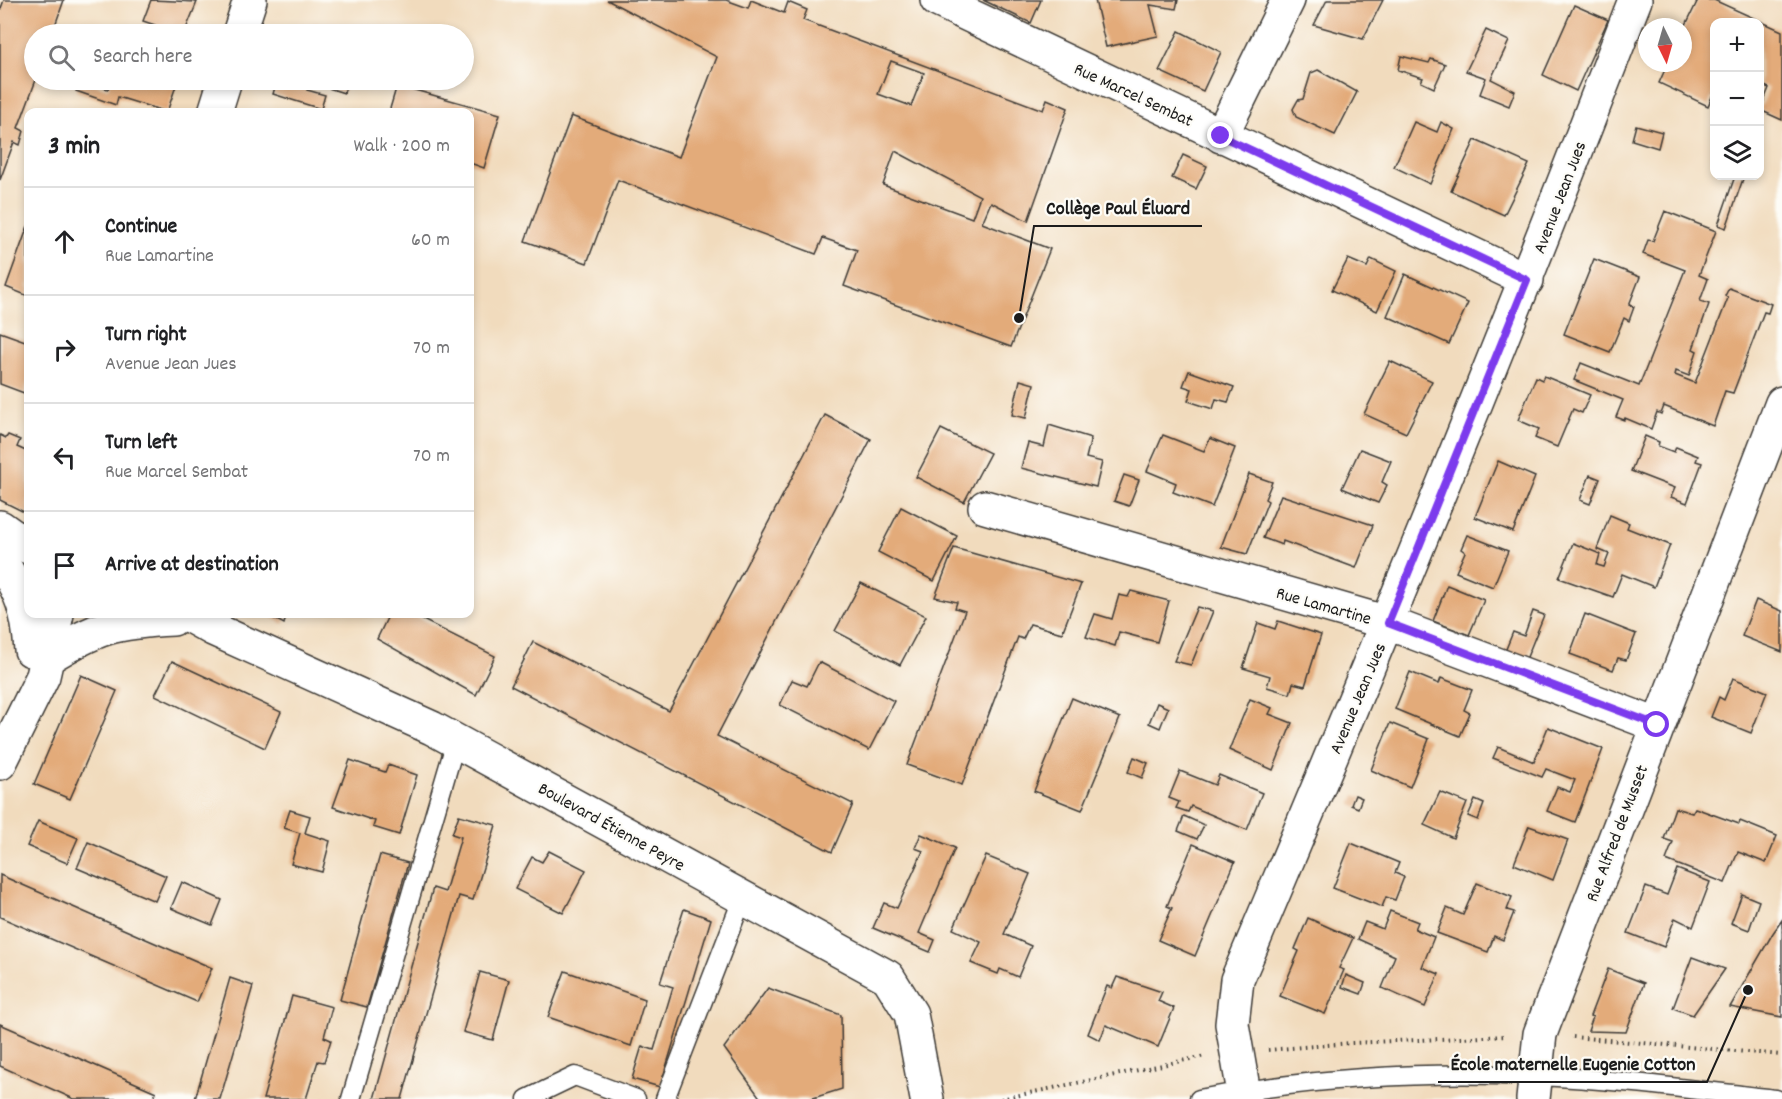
<!DOCTYPE html>
<meta charset="utf-8">
<style>
body{margin:0;font-family:Dekko,sans-serif;background:#f6f6f6;color:#202124}
.controls{position:absolute;right:18px;top:18px;display:grid;overflow:hidden;border-radius:12px;box-shadow:0 3px 9px #0003}
.controls button{width:54px;height:54px;display:grid;place-items:center;padding:0;border:0;border-bottom:2px solid #e0e0e0;background:#fff;color:#202124;font:30px sans-serif}
.compass{position:absolute;left:1638px;top:18px;width:54px;height:54px;border-radius:50%;background:#fff;box-shadow:0 3px 9px #0003;rotate:175deg}
.stop{position:absolute;width:18px;height:18px;margin:-14px;border:4px solid #7c3aed;border-radius:50%;background:#fff}
.stop.end{background:#7c3aed;border-color:#fff;box-shadow:0 2px 6px #0008}
.list{margin:0;padding:0;list-style:none}
h2{display:flex;justify-content:space-between;align-items:center;height:78px;margin:0;padding:0 24px;font-size:26px}
h2 small{font-size:20px;font-weight:400;color:#757577}
.list li{display:grid;grid-template-columns:39px 1fr auto;gap:18px;align-items:center;box-sizing:border-box;height:108px;padding:0 24px;border-top:2px solid #e0e0e0}
.list b{display:block;font-size:22px;white-space:nowrap}
.list p{margin:0;font-size:20px;white-space:nowrap;color:#757577}
.list em{font-size:20px;font-style:normal;color:#757577}
.icon{flex:none;width:33px;height:33px;fill:none;stroke:currentColor;stroke-width:2;stroke-linecap:round;stroke-linejoin:round}
.map{position:relative;flex:none;width:1782px;height:1099px;overflow:hidden}
.search{position:absolute;background:#fff;box-shadow:0 3px 9px #0003;left:24px;top:24px;width:450px;height:66px;display:flex;align-items:center;gap:15px;box-sizing:border-box;padding:0 21px;border-radius:33px;color:#757577;font-size:22px}
.panel{position:absolute;background:#fff;box-shadow:0 3px 9px #0003;left:24px;top:108px;width:450px;height:510px;border-radius:12px}
.map>svg:first-child{display:block}
</style>
<div class="map">
<svg width="1782" height="1099" viewBox="0 0 1782 1099">
<rect width="100%" height="100%" fill="#fdfcf7"/>
<filter id="ink" filterUnits="userSpaceOnUse"><feTurbulence type="fractalNoise" baseFrequency=".0167" numOctaves="2"/><feDisplacementMap in="SourceGraphic" scale="12" xChannelSelector="R" yChannelSelector="G"/><feConvolveMatrix kernelMatrix="1 2 1 2 8 2 1 2 1" color-interpolation-filters="sRGB"/></filter>
<filter id="wash" filterUnits="userSpaceOnUse"><feTurbulence type="fractalNoise" baseFrequency=".008" numOctaves="4" result="noise"/><feDisplacementMap in="SourceGraphic" scale="24" xChannelSelector="R" yChannelSelector="G"/><feGaussianBlur stdDeviation="1.35" result="paint"/><feColorMatrix in="noise" values="0 0 0 0 0 0 0 0 0 0 0 0 0 0 0 0 0 1.4 0 .05"/><feComposite in="paint" operator="in"/></filter>
<g filter="url(#wash)">
<rect width="100%" height="100%" fill="#f1dbbd"/>
<g id="blocks">
<g fill="#e3ab7a" fill-rule="evenodd">
<polygon points="4,0 64,0 52,34 34,34 36,80 18,128 24,131 20,145 14,142 0,180 0,11"/>
<polygon points="151,0 197,2 184,34 152,34 155,25 143,21"/>
<path d="M 607,0 L 726,0 L 748,8 L 751,0 L 784,13 L 788,2 L 807,10 L 803,20 L 1043,110 L 1047,99 L 1068,108 L 1028,221 L 991,202 L 982,223 L 1050,249 L 1011,347 L 844,286 L 857,250 L 823,238 L 816,254 L 618,180 L 587,263 L 525,241 L 571,116 L 679,157 L 717,57 ZM 891,61 L 924,73 L 911,106 L 878,94 ZM 895,151 L 980,196 L 972,218 L 883,185 Z"/>
<polygon points="983,0 1041,0 1031,23"/>
<polygon points="1095,0 1178,0 1176,9 1150,5 1158,36 1106,47"/>
<polygon points="1327,0 1383,0 1363,39 1314,25"/>
<polygon points="1698,0 1714,0 1782,31 1782,120 1760,110 1769,88 1760,84 1760,22 1714,22 1714,92 1708,106 1659,83 1668,63 1683,63 1683,31"/>
<polygon points="1574,5 1608,20 1576,91 1543,75"/>
<polygon points="315,23 340,31 351,34 312,34"/>
<polygon points="1486,30 1509,41 1491,79 1515,91 1509,106 1480,94 1486,78 1466,71"/>
<polygon points="1179,31 1221,52 1203,91 1159,71"/>
<polygon points="1401,56 1429,63 1431,59 1445,64 1434,88 1421,82 1423,78 1398,70"/>
<polygon points="1318,70 1357,92 1335,135 1296,117 1293,109 1298,100 1303,99 1311,73"/>
<polygon points="80,80 108,89 111,80 178,80 167,112 118,97 116,105 76,91"/>
<polygon points="277,80 348,80 344,93 310,82 307,90 325,95 321,109 273,94"/>
<polygon points="397,85 500,114 484,168 470,163 470,112 389,112"/>
<polygon points="1414,122 1437,132 1441,122 1454,129 1430,184 1394,167"/>
<polygon points="1636,125 1662,132 1658,148 1632,140"/>
<polygon points="1475,140 1529,164 1504,215 1451,191"/>
<polygon points="1183,155 1207,166 1196,189 1172,178"/>
<polygon points="1735,176 1744,176 1726,228 1718,225"/>
<polygon points="1665,211 1716,231 1699,275 1708,279 1700,301 1709,304 1693,349 1697,351 1689,376 1676,371 1675,375 1695,383 1728,298 1725,296 1729,288 1771,304 1768,313 1764,312 1733,393 1725,391 1713,426 1664,406 1661,414 1657,412 1651,429 1625,418 1624,420 1616,417 1623,400 1574,380 1581,363 1639,386 1685,270 1643,254 1648,240 1653,241"/>
<polygon points="28,226 28,296 6,287"/>
<polygon points="1348,259 1367,267 1371,259 1396,271 1377,311 1332,290"/>
<polygon points="1594,259 1640,277 1629,305 1634,307 1629,321 1624,318 1610,352 1564,334"/>
<polygon points="1405,274 1468,303 1449,344 1387,316"/>
<polygon points="0,332 28,342 28,382 24,393 0,384"/>
<polygon points="1390,361 1432,381 1406,433 1364,414"/>
<polygon points="1189,371 1234,387 1228,402 1216,399 1213,409 1188,401 1192,389 1183,386"/>
<polygon points="1544,376 1590,395 1582,413 1573,409 1557,447 1535,438 1539,429 1518,420 1536,377 1542,380"/>
<polygon points="1020,380 1034,384 1026,418 1012,415"/>
<polygon points="825,415 871,439 717,736 853,804 832,852 511,686 533,642 669,711"/>
<polygon points="1049,425 1091,438 1086,458 1102,462 1096,487 1021,468 1028,443 1044,447"/>
<polygon points="941,429 990,453 964,502 916,477"/>
<polygon points="0,435 6,438 8,435 20,440 17,447 28,452 28,514 0,500"/>
<polygon points="1163,435 1204,451 1210,438 1235,448 1212,507 1173,492 1176,483 1147,471"/>
<polygon points="1645,436 1659,442 1658,446 1674,452 1676,447 1698,456 1696,461 1702,463 1687,503 1671,497 1675,488 1631,471"/>
<polygon points="1360,449 1391,461 1382,482 1387,485 1378,503 1342,488"/>
<polygon points="1498,461 1535,477 1513,532 1475,517"/>
<polygon points="1249,474 1272,482 1265,499 1268,501 1247,554 1221,547"/>
<polygon points="1124,475 1139,480 1129,506 1114,501"/>
<polygon points="1590,475 1600,479 1590,504 1580,500"/>
<polygon points="1281,495 1373,525 1356,568 1283,541 1282,545 1263,538"/>
<polygon points="901,507 957,536 934,581 878,552"/>
<polygon points="1610,515 1629,523 1627,528 1670,545 1654,587 1622,574 1613,597 1559,578 1573,543 1600,554 1597,565 1604,567 1609,554 1597,549"/>
<polygon points="1467,535 1508,551 1493,587 1456,572 1465,552 1461,549"/>
<polygon points="954,548 1081,584 1062,633 1030,624 1023,639 1018,637 962,785 907,765 965,611 955,608 957,602 935,597"/>
<polygon points="861,583 926,616 900,665 835,631"/>
<polygon points="1447,585 1484,600 1469,635 1433,621"/>
<polygon points="1131,591 1169,601 1157,642 1119,632 1115,646 1086,637 1095,614 1112,619 1119,595 1128,597"/>
<polygon points="1756,600 1782,611 1782,652 1742,636"/>
<polygon points="1197,607 1213,611 1191,665 1174,661"/>
<polygon points="1533,611 1544,615 1525,662 1504,654 1513,632 1524,636"/>
<polygon points="271,614 287,614 284,624 271,617"/>
<polygon points="389,614 411,614 495,656 476,695 377,639"/>
<polygon points="1585,614 1636,634 1626,660 1618,658 1613,670 1570,654"/>
<polygon points="1278,621 1321,635 1305,686 1293,683 1290,694 1267,687 1270,676 1243,668 1258,623 1275,629"/>
<polygon points="172,661 281,712 265,748 155,695"/>
<polygon points="819,662 894,701 869,750 780,705 792,680 807,686"/>
<polygon points="1410,672 1439,684 1441,678 1472,690 1464,710 1470,713 1460,736 1395,709"/>
<polygon points="81,675 117,691 70,799 34,784"/>
<polygon points="1733,678 1767,692 1751,733 1711,717 1719,697 1724,700"/>
<polygon points="1072,698 1120,718 1082,810 1034,791"/>
<polygon points="1250,699 1272,708 1269,714 1292,723 1273,770 1229,750"/>
<polygon points="1157,703 1168,708 1160,728 1149,723"/>
<polygon points="1390,723 1429,739 1410,787 1371,770"/>
<polygon points="1548,727 1603,749 1575,822 1547,811 1557,787 1570,792 1575,780 1546,769 1542,777 1493,758 1498,747 1534,762"/>
<polygon points="1134,757 1148,763 1142,778 1128,772"/>
<polygon points="350,760 385,772 388,765 417,775 399,835 373,827 375,821 333,807"/>
<polygon points="1180,771 1215,785 1219,775 1262,793 1247,830 1191,806 1188,812 1176,808 1179,802 1169,798"/>
<polygon points="1440,792 1467,803 1453,838 1424,825"/>
<polygon points="1355,795 1362,798 1358,808 1351,805"/>
<polygon points="1475,800 1484,804 1478,820 1468,816"/>
<polygon points="1675,808 1692,813 1695,808 1739,824 1740,821 1777,836 1766,863 1738,852 1725,883 1666,860 1673,842 1664,839"/>
<polygon points="290,810 310,816 305,833 330,841 322,872 291,864 300,833 284,828"/>
<polygon points="459,815 496,825 473,900 459,896 402,1099 374,1099 433,888 445,892 461,837 452,834"/>
<polygon points="1184,816 1204,825 1197,839 1178,831"/>
<polygon points="38,821 78,838 67,863 27,846"/>
<polygon points="1529,826 1568,840 1553,880 1514,864"/>
<polygon points="921,834 955,848 919,933 935,940 930,952 873,928 884,903 897,908 923,851 915,848"/>
<polygon points="88,842 166,876 155,901 77,868"/>
<polygon points="1351,843 1399,863 1395,873 1404,877 1395,900 1386,897 1382,907 1333,888"/>
<polygon points="1193,844 1235,862 1195,956 1158,940 1172,908 1167,906"/>
<polygon points="549,851 586,870 563,913 515,889 532,857 542,862"/>
<polygon points="380,855 408,863 367,1007 340,1000"/>
<polygon points="986,856 1030,874 1004,934 1031,946 1018,977 1000,969 998,974 971,963 981,942 953,929"/>
<polygon points="1677,869 1710,882 1693,927 1675,918 1664,947 1628,933 1646,887 1667,895"/>
<polygon points="0,875 212,968 197,1002 0,917"/>
<polygon points="182,882 222,900 212,925 171,908"/>
<polygon points="1477,883 1512,897 1507,910 1514,912 1503,940 1494,936 1488,952 1437,933 1447,908 1463,915"/>
<polygon points="1742,894 1759,901 1749,930 1731,923"/>
<polygon points="684,909 711,919 660,1087 632,1079 642,1046 654,1050 673,987 660,983"/>
<polygon points="1390,911 1418,922 1415,929 1434,937 1422,967 1439,974 1425,1007 1382,988 1395,956 1358,939 1365,922 1383,929"/>
<polygon points="1308,918 1353,938 1339,968 1344,970 1325,1014 1280,996 1299,951 1295,949"/>
<polygon points="1782,920 1782,1017 1730,1007 1773,933"/>
<polygon points="1692,957 1725,969 1693,1015 1673,1008"/>
<polygon points="1608,969 1644,983 1626,1032 1588,1031 1593,1017 1590,1016"/>
<polygon points="565,971 645,999 631,1046 548,1017"/>
<polygon points="480,972 509,980 493,1040 463,1032"/>
<polygon points="1346,975 1365,983 1361,994 1342,987"/>
<polygon points="1117,977 1162,992 1158,1001 1174,1008 1158,1047 1106,1025 1100,1040 1088,1034 1107,986 1112,988"/>
<polygon points="230,978 253,986 220,1099 195,1099"/>
<polygon points="768,988 841,1015 842,1089 810,1099 761,1099 724,1048"/>
<polygon points="292,996 332,1007 324,1037 331,1040 324,1062 318,1061 306,1099 263,1099"/>
<polygon points="0,1024 156,1092 153,1099 74,1099 0,1066"/>
</g>
</g>
</g>
<g filter="url(#ink)">
<use href="#blocks" fill-opacity="0" stroke="#3c3934" stroke-width="1.5"/>
<g fill="none" stroke-linecap="round" stroke-linejoin="round">
<g stroke="#3c3934" stroke-width="21">
<g id="lane">
<polyline points="351,1099 456,741"/>
<polyline points="527,1099 575,1076 636,1099"/>
<polyline points="665,1099 743,897"/>
<path d="M 1199,1099 C 1308,1078 1424,1071 1535,1076 C 1615,1079 1696,1090 1776,1099"/>
</g>
</g>
<g stroke="#3c3934" stroke-width="36">
<g id="street">
<polyline points="937,0 1527,280"/>
<polyline points="239,34 250,0"/>
<polyline points="215,112 225,80"/>
<polyline points="1221,136 1288,0"/>
<polyline points="985,507 1388,623 1657,725"/>
<polyline points="0,763 43,676 57,614"/>
<path d="M 1245,1099 L 1232,1024 L 1237,980 C 1375,655 1508,329 1635,0"/>
<polyline points="1533,1099 1540,1034 1782,403"/>
</g>
</g>
<g stroke="#3c3934" stroke-width="36">
<g id="secondary">
<polyline points="0,527 28,547"/>
<path d="M 0,560 C 22,593 28,611 31,650"/>
<polyline points="186,614 213,629 432,728 888,977 911,1014 927,1099"/>
<path d="M 47,658 C 97,627 114,622 173,619"/>
</g>
</g>
<g stroke="#3c3934" stroke-width="4" stroke-dasharray="1.5 4.5" stroke-linecap="butt">
<polyline points="1573,1037 1782,1055"/>
<polyline points="1268,1050 1351,1043 1506,1036"/>
<polyline points="1001,1099 1205,1056"/>
</g>
<use href="#lane" stroke="#fff" stroke-width="18"/>
<use href="#street" stroke="#fff" stroke-width="33"/>
<use href="#secondary" stroke="#fff" stroke-width="33"/>
</g>
</g>
<g fill="none" stroke-linecap="round" stroke-linejoin="round" filter="url(#ink)">
<polyline stroke="#7c3aed" stroke-width="8" points="1221,136 1527,280 1388,623 1657,725"/>
</g>
<g text-anchor="middle" stroke-width="4.5" stroke-linejoin="round" paint-order="stroke">
<g font-size="18" fill="#1c1c1c" stroke="#fdfcf7">
<text transform="translate(1134 94) rotate(25)" y="6">Rue Marcel Sembat</text>
<text transform="translate(1559 197) rotate(-69)" y="6">Avenue Jean Jues</text>
<text transform="translate(1324 605) rotate(16)" y="6">Rue Lamartine</text>
<text transform="translate(1357 698) rotate(-67)" y="6">Avenue Jean Jues</text>
<text transform="translate(612 826) rotate(29)" y="6">Boulevard Étienne Peyre</text>
<text transform="translate(1616 833) rotate(-69)" y="6">Rue Alfred de Musset</text>
</g>
</g>
<path fill="none" stroke="#1c1c1c" stroke-width="2" d="M1019 318L1034 226H1202M1748 990L1707 1082H1438"/>
<g fill="#1c1c1c" stroke="#fdfcf7" stroke-width="2">
<circle cx="1019" cy="318" r="6"/>
<circle cx="1748" cy="990" r="6"/>
</g>
<g font-size="20" text-anchor="middle" font-weight="bold" fill="#1c1c1c" stroke="#fdfcf7" stroke-width="4.5" stroke-linejoin="round" paint-order="stroke">
<text x="1118" y="214">Collège Paul Éluard</text>
<text x="1573" y="1070">École maternelle Eugenie Cotton</text>
</g>
</svg>
<div class="controls">
<button>+</button>
<button>−</button>
<button><svg class="icon" aria-label="layers" viewBox="0 0 24 24"><path d="M12 4l9 5-9 5-9-5zM3 14l9 5 9-5"/></svg></button>
</div>
<svg class="compass" viewBox="-18 -18 36 36"><path d="M0-13l5 13h-10z" fill="#e53935"/><path d="M0 13l5-13h-10z" fill="#757577"/></svg>
<div class="stop" style="left:1657px;top:725px"></div>
<div class="stop end" style="left:1221px;top:136px"></div>
<div class="search"><svg class="icon" aria-label="search" viewBox="0 0 24 24"><circle cx="10" cy="10" r="6"/><path d="M15 15l6 6"/></svg>Search here</div>
<section class="panel">
<h2>3 min<small>Walk · 200 m</small></h2>
<ul class="list">
<li><svg class="icon" aria-label="ahead" viewBox="0 0 24 24"><path d="M12 20V5M6 11l6-6 6 6"/></svg><div><b>Continue</b><p>Rue Lamartine</p></div><em>60 m</em></li>
<li><svg class="icon" aria-label="right" viewBox="0 0 24 24"><path d="M7 20v-9h11M14 6l5 5-5 5"/></svg><div><b>Turn right</b><p>Avenue Jean Jues</p></div><em>70 m</em></li>
<li><svg class="icon" aria-label="left" viewBox="0 0 24 24"><path d="M17 20v-9H6M10 6l-5 5 5 5"/></svg><div><b>Turn left</b><p>Rue Marcel Sembat</p></div><em>70 m</em></li>
<li><svg class="icon" aria-label="arrive" viewBox="0 0 24 24"><path d="M6 21V4h12l-3 4 3 4H6"/></svg><div><b>Arrive at destination</b></div></li>
</ul>
</section>
</div>
